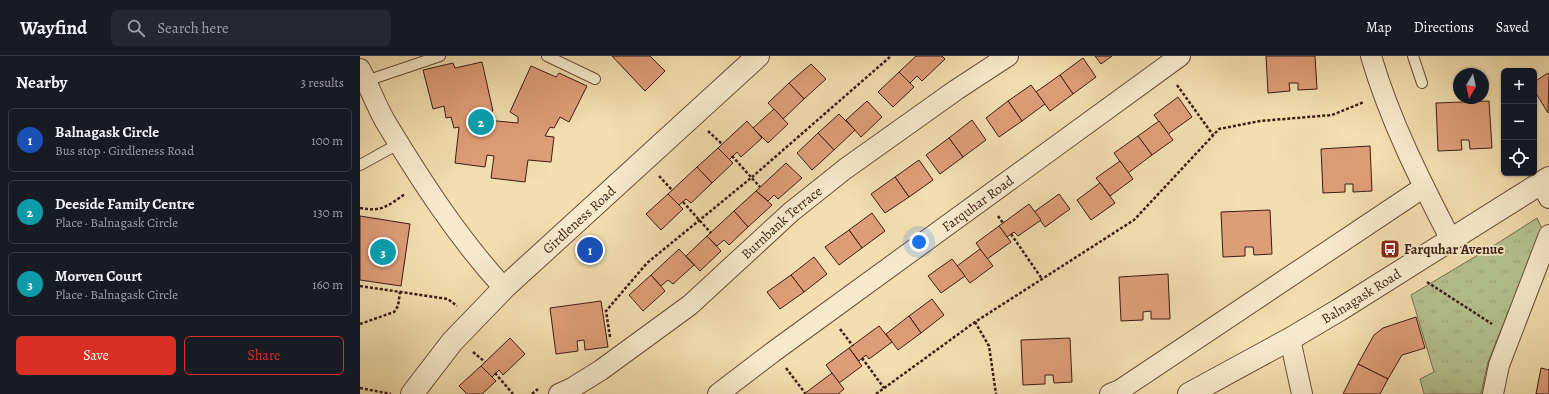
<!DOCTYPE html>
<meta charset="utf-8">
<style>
body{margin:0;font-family:Alegreya,serif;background:#242831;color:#f1f3f6}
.controls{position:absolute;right:12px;top:12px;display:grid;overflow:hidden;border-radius:6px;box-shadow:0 1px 3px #0004}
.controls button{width:36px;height:36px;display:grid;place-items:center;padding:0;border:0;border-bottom:1px solid #363941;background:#171b24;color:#f1f3f6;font:20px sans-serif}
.compass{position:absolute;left:1093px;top:12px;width:36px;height:36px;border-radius:50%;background:#171b24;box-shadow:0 1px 3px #0004;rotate:189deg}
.you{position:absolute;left:559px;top:186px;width:14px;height:14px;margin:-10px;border:3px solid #fff;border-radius:50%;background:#1a73e8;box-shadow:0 0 0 6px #1a73e833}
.badge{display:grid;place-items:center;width:26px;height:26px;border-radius:50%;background:#d93025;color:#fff;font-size:13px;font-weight:700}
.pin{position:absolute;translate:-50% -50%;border:2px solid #fff;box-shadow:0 1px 4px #0006}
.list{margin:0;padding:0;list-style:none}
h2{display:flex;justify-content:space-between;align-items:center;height:52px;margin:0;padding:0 16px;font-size:17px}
h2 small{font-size:13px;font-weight:400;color:#9ea1a6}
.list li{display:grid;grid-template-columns:26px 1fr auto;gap:12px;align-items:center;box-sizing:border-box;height:64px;margin:0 8px 8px;padding:0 8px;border:1px solid #363941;border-radius:6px}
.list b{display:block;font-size:15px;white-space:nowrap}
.list p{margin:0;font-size:13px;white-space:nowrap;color:#9ea1a6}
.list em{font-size:13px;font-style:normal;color:#9ea1a6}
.actions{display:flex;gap:8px;padding:12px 16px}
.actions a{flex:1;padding:9px 0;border:1px solid #d93025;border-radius:6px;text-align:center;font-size:14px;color:#d93025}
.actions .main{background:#d93025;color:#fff}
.icon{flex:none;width:22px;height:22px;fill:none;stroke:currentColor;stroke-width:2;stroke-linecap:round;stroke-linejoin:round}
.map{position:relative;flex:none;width:1189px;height:338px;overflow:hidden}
header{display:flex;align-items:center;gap:24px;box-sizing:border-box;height:56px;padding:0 20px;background:#171b24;border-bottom:1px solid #363941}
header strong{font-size:19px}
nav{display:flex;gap:22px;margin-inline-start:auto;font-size:14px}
.search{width:280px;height:36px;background:#242831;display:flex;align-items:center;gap:10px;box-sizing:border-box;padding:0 14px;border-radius:6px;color:#9ea1a6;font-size:15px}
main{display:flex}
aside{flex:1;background:#171b24}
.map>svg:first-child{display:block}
</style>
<header>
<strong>Wayfind</strong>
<div class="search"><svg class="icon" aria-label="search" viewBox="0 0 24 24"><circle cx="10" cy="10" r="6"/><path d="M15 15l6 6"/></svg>Search here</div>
<nav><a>Map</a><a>Directions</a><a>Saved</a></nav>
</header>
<main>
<aside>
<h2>Nearby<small>3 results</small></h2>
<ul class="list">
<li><span class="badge" style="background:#1a4fb4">1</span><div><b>Balnagask Circle</b><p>Bus stop · Girdleness Road</p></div><em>100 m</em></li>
<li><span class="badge" style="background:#0f9aa8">2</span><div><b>Deeside Family Centre</b><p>Place · Balnagask Circle</p></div><em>130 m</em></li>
<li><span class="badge" style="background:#0f9aa8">3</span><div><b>Morven Court</b><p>Place · Balnagask Circle</p></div><em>160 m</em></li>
</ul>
<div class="actions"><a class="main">Save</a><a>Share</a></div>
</aside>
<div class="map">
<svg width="1189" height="338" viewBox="0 0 1189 338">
<defs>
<pattern id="grass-tufts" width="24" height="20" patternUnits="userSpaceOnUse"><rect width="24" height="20" fill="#b4c28f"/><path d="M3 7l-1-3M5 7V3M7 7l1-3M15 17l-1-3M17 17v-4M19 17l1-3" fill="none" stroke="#9ca67a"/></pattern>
</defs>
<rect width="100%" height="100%" fill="#f2deaf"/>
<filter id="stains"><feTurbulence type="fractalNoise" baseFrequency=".005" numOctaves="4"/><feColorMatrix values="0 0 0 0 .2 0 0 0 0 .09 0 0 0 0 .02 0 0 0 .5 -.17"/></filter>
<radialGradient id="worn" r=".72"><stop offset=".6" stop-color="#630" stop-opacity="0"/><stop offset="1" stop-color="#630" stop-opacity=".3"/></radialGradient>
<polygon fill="url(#grass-tufts)" stroke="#787050" points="1177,162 1182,173 1128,306 1121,338 1064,338 1060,323 1074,316 1051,239 1138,187"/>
<g fill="#de9d79" stroke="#3c1d12">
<polygon points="252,0 290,0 305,15 285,35"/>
<polygon points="556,0 582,0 585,3 562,25 557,20 550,27 539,16"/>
<polygon points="735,0 752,0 741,8"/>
<polygon points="906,0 955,0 957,33 938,34 938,27 929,27 930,35 908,37"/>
<polygon points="723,2 736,21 713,38 700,19"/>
<polygon points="122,6 133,55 126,57 126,64 158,67 158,61 150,56 171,10 196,21 199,17 227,30 209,66 200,61 194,72 190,71 185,80 194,81 191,106 168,104 165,126 131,122 134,100 127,99 125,111 95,107 99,71 94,72 91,61 86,62 84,50 73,53 63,14 93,7 95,12"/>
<polygon points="451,8 466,23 444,43 429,27"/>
<polygon points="539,16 554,31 533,51 518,36"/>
<polygon points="1188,17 1189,19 1188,57 1174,34 1174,26"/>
<polygon points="700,19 713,38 690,55 676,36"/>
<polygon points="429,27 444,43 423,63 408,47"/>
<polygon points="671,29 685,48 662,65 648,45"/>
<polygon points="818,41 832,61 808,78 794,59"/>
<polygon points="507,45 522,61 501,81 486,64"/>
<polygon points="648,45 662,65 639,81 626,62"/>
<polygon points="1129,45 1132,92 1110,93 1109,84 1101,84 1102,94 1078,95 1076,47"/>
<polygon points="414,53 428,68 408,87 393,72"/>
<polygon points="479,58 495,74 474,94 458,77"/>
<polygon points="612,64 626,84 603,101 589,82"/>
<polygon points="387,65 402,82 381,101 377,96 369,104 358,92"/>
<polygon points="799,65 813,84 792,99 778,80"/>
<polygon points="458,77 474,94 452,114 437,97"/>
<polygon points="778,80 792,99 768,117 754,97"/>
<polygon points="589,82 603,101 580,118 566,99"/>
<polygon points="1010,90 1012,135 993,136 993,128 985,128 985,136 963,137 961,93"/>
<polygon points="358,92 373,107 352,127 337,111"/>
<polygon points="559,104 573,124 549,141 535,121"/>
<polygon points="760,105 773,123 750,140 736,122"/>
<polygon points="426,107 442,122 418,143 414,139 408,145 396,135"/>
<polygon points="337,111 352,127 331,147 326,143 319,149 308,138"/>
<polygon points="535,121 549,141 525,157 511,138"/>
<polygon points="740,127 755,147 731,164 717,144"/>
<polygon points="396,135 412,149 388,171 374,155"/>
<polygon points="308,138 323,153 301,174 286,158"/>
<polygon points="699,138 710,153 685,171 674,156"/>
<polygon points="669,148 681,164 658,180 654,176 647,181 639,170"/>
<polygon points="910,154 912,198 894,199 893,191 885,191 885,200 863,201 861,156"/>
<polygon points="374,155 388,171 369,189 364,184 357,190 347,180"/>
<polygon points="512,157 525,175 502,192 489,174"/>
<polygon points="0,160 50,168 41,230 0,224"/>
<polygon points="639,170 651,186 627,203 616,187"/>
<polygon points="489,174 502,192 479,209 465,191"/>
<polygon points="347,180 361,195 340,215 326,200"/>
<polygon points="319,193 334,209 313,228 308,224 301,230 291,219"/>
<polygon points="620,193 633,210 610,227 597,210"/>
<polygon points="454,201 467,218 444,236 431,219"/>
<polygon points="592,203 605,220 581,237 568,220"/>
<polygon points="808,218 810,263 791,263 791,255 783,256 783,264 761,265 759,221"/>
<polygon points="291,219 305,235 283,255 269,239"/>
<polygon points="431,219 444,236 420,253 407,236"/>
<polygon points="572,243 584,259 561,277 549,260"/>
<polygon points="241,245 248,291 225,294 224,284 217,285 218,295 196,298 190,252"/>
<polygon points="549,260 561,277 538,294 526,278"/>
<polygon points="1056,261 1065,292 1042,299 1028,323 998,308 1014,279 1023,272"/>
<polygon points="519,270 532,286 509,303 506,299 499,305 489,292"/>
<polygon points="150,282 165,298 143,319 139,314 132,321 121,310"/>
<polygon points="710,282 712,326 694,327 693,319 685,319 685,328 663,329 661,284"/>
<polygon points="489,292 502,310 479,327 466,309"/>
<polygon points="998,308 1028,323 1020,338 983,338"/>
<polygon points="121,310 136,325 122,338 107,338 99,330"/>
<polygon points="1181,312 1189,314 1189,338 1176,338"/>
<polygon points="472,317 484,333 478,338 444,338"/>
</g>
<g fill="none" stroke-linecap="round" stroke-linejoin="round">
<g stroke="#6a4d39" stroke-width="12">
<g id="service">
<polyline points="187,0 235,23"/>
<polyline points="1053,0 1062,27"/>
<polyline points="6,25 80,0"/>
<polyline points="0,109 40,87"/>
</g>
</g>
<g stroke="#6a4d39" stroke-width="22">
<g id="minor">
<path d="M 1011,0 C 1030,65 1060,124 1091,184"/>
<path d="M 0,13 C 9,30 16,49 25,65 C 60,123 98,182 144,232"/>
<polyline points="1181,127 1189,142"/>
<polyline points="930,283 942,338"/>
<path id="s1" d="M 199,338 L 212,332 L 241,314 L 330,249 L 431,156 L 485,113 L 596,34 L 648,0"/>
<path id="s2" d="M 358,338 L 413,296 L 820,0"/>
<polyline points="750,338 760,334 1064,131"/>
<polyline points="1133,338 1139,309 1189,179"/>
</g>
</g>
<g stroke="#6a4d39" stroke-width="24">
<g id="tertiary">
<path id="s3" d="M 52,338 L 92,286 L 144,232 L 398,0"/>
<path id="s4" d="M 829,338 L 930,283 L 979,254 L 1189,122"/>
</g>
</g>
<g stroke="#3c1d12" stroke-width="2.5" stroke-dasharray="3 2" stroke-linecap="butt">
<polyline points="817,29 853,79"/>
<polyline points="348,75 362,88"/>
<polyline points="372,100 400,131"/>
<polyline points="299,120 312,134"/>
<polyline points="323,146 351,177"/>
<path d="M 0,152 C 23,156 27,150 45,138"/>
<polyline points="638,160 643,167"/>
<polyline points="651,178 682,223"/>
<polyline points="1067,226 1132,268"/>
<polyline points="0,230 88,243 97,250"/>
<polyline points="615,266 629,290 636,338"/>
<polyline points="0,268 34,256 38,250 40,236"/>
<polyline points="480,273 493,290"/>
<polyline points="250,281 246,255 287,207 391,122 531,0"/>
<polyline points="113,296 125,306"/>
<polyline points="502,302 524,332"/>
<polyline points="426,312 445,337"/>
<polyline points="135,317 153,338"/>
<polyline points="0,332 31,338"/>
<polyline points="172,338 178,333"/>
<polyline points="516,338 615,266 774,164 859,73 900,65 972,59 1004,46"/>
</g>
<use href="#service" stroke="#f7eacb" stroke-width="10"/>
<use href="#minor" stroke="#f7eacb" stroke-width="20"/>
<use href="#tertiary" stroke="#f7eacb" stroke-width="22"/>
</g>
<defs>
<g id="bus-square" transform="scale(1)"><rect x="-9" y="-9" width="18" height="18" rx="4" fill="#8f2418" stroke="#f7eacb"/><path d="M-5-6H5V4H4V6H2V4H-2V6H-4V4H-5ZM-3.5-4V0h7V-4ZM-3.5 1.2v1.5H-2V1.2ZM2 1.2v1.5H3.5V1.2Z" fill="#fff"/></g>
</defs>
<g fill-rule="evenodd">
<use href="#bus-square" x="1030" y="193"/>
</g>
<g text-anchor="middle" stroke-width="3.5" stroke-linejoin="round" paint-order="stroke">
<g font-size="14" fill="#3c1d12" stroke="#f7eacb">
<text dy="5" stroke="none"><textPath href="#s2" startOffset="322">Farquhar Road</textPath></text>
<text dy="5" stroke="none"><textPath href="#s3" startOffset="242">Girdleness Road</textPath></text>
<text dy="5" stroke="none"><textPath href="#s1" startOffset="282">Burnbank Terrace</textPath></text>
<text dy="5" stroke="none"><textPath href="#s4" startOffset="198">Balnagask Road</textPath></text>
</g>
<g font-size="14" font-weight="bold" fill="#3c1d12" stroke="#f7eacb" text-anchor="start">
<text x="1044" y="198">Farquhar Avenue</text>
</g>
</g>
<rect width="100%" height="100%" filter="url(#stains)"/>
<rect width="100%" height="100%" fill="url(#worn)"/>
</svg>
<div class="controls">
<button>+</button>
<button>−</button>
<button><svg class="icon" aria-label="locate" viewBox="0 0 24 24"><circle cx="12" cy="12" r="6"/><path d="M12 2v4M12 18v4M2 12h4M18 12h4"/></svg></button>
</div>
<svg class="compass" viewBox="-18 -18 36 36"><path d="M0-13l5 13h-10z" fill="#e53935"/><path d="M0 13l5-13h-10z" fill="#9ea1a6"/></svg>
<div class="you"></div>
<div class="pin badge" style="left:230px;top:194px;background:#1a4fb4">1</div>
<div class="pin badge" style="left:121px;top:66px;background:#0f9aa8">2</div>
<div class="pin badge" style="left:23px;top:196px;background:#0f9aa8">3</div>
</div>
</main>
